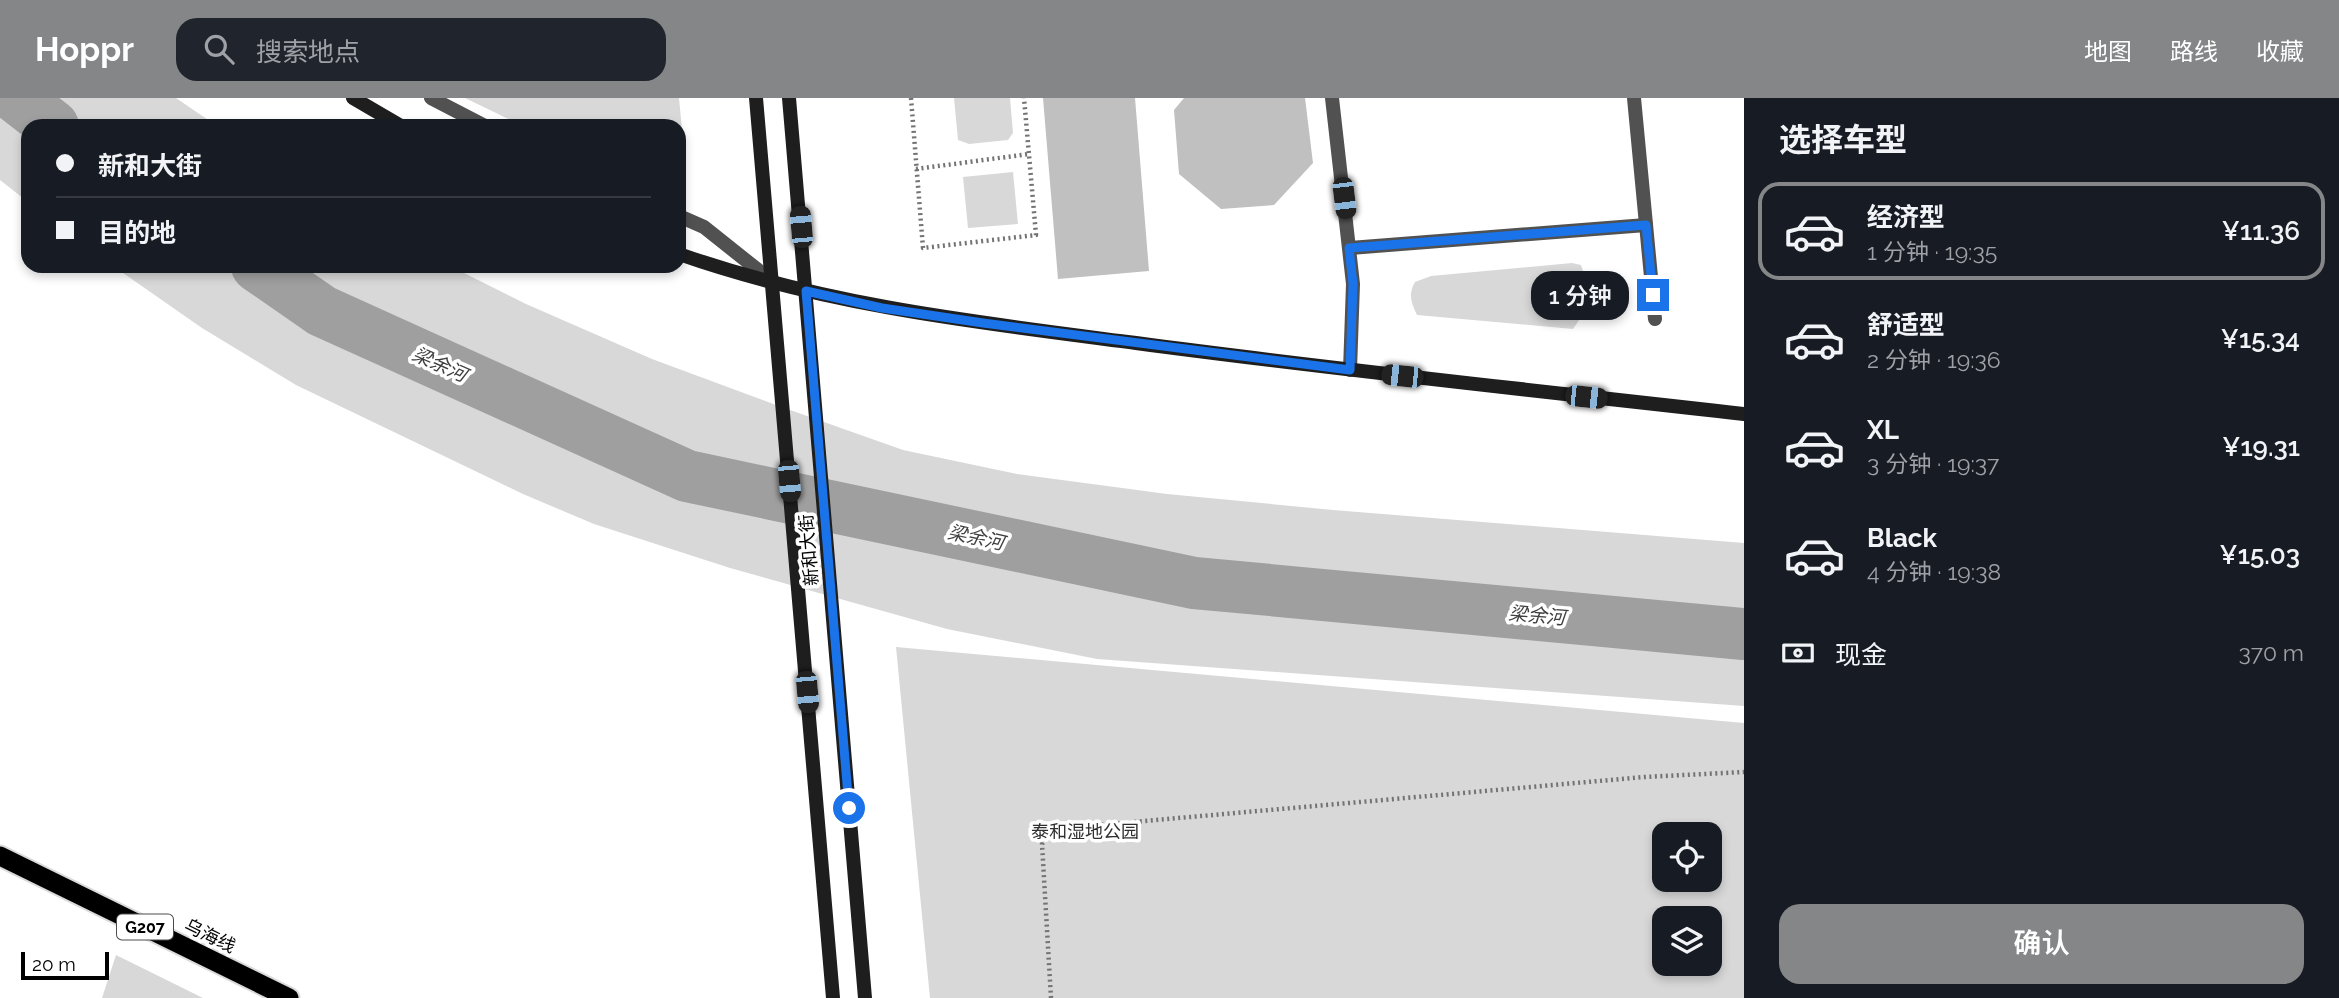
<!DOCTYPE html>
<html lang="zh">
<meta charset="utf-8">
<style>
:root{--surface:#171b24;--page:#20242c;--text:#f1f3f6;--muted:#9ea1a6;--line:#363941;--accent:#858687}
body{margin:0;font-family:Raleway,"Noto Sans SC",sans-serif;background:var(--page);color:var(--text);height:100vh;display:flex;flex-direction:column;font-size:26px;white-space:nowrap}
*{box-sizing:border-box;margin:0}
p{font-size:23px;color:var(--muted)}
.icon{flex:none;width:38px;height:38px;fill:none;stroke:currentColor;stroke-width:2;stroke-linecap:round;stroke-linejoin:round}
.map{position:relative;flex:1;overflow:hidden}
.side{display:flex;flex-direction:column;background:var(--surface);width:595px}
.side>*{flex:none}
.banner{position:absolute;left:21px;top:21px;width:665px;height:154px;border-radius:21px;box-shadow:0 4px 10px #0003;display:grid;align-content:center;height:154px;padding:0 35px;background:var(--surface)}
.buttons{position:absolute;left:1652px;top:724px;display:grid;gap:14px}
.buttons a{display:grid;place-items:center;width:70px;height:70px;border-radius:14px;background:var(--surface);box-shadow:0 4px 10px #0003;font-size:35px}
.scale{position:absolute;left:21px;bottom:18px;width:88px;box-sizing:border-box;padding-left:7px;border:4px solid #000;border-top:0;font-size:19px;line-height:24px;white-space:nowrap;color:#000;-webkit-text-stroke:5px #fff;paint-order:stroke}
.end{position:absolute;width:32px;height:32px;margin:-16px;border:9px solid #1a73e8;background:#fff;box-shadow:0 0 0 4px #fff}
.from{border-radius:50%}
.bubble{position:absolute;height:49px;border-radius:21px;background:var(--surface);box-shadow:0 4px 10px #0003;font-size:23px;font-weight:600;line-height:49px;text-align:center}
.car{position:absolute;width:21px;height:42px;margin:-21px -10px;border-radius:9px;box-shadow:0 0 5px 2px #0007;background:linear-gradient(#222 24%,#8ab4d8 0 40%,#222 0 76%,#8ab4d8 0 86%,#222 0)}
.banner b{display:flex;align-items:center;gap:24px;height:66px;font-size:26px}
.banner b+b{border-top:2px solid var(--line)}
.banner i{width:18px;height:18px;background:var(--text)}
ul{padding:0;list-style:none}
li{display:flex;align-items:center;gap:21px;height:98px;margin:0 14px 10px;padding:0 21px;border:4px solid transparent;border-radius:21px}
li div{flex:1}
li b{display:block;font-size:26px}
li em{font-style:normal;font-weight:600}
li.current{border-color:var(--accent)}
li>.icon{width:63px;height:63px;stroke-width:1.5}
h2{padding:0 35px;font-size:32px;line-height:84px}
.pay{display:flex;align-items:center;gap:18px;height:77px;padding:0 35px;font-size:26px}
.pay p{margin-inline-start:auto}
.action{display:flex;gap:14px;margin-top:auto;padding:14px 35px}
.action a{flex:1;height:80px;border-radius:21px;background:var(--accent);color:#fff;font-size:28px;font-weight:600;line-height:80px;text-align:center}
header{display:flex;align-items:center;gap:42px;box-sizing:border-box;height:98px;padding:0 35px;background:var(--accent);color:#fff}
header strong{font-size:33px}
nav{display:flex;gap:38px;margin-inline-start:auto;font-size:24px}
.search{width:490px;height:63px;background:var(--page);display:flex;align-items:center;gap:18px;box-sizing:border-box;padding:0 24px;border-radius:21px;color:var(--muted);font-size:26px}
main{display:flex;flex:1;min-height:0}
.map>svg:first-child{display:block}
</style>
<header>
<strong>Hoppr</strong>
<div class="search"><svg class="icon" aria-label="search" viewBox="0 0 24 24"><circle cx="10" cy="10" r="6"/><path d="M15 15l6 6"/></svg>搜索地点</div>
<nav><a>地图</a><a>路线</a><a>收藏</a></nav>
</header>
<main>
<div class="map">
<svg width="1744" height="900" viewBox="0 0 1744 900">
<rect width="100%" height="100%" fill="#fff"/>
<g fill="#d8d8d8" fill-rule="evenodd">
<path d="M0,0H176L217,28H28V104L0,82Z"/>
<path d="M465,0H679L686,74L679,82V28H523Z"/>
<path d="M954,0H1010L1013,35L1008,42L969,46L958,42Z"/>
<path d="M1013,74L1018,126L968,130L963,79Z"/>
<path d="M1572,165L1581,167C1589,189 1588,212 1573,231L1417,217C1411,205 1408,196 1415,184L1431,178Z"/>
<path d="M113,168H450L526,206L652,261L776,307L903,352L1017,376L1167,396L1333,412L1744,445V608L1097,561L947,531L730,470L594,426L523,396L296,287L202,230Z"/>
<path d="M896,549L1744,625V900H930ZM1664,737H1710V782H1664ZM1664,821H1710V866H1664Z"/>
<path d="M116,857L203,900H102Z"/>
</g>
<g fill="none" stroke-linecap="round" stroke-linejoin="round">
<g stroke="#9f9f9f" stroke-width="52">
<path d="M17,0L53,28"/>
<path d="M257,168L322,213L687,378L1194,485L1744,536"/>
</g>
</g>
<g fill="#c0c0c0">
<path d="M1043,0H1135L1149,173L1058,181Z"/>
<path d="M1184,0H1305L1313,65L1274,107L1221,111L1179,76L1174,12Z"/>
</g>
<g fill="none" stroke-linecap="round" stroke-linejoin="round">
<g stroke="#dbdbdb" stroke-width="23">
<path id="trunk" d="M0,758L289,900"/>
</g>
<g stroke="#737373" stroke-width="4.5" stroke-dasharray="2 3.5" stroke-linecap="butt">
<path d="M911,0L923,150L1036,137L1024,0"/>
<path d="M916,71L1029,56"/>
<path d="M1051,900L1042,746L1047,738L1065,730L1644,679L1744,674"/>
</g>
<g stroke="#515151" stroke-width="14">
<path d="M1332,0L1353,186L1350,272"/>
<path d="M1634,0L1655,221"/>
<path d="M1350,150L1646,127"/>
</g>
<g stroke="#515151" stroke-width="14">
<path d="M431,0L485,28"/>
<path d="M679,118L704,129L773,184"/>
</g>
<g stroke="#1e1e1e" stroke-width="14">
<path d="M353,0L401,28"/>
<path d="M756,0L833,900"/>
<path d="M789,0L865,900"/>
<path d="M679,156C827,208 981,225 1136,245C1338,272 1541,293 1744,316"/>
</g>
<use href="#trunk" stroke="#000" stroke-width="19"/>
</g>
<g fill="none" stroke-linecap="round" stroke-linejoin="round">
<path stroke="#1a73e8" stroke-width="9" d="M849,710L806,193L882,210L983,225L1350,272L1353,186L1349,150L1646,127L1653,197"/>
</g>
<g text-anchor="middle" stroke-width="7" stroke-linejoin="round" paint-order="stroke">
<rect fill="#fff" stroke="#4c4c4c" stroke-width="2" x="117" y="816.5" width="56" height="25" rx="5"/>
<g font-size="16" font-weight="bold" fill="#000">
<text x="145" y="835">G207</text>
</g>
<g font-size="18" fill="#000" stroke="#fff">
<text transform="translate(809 452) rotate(-95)" y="6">新和大街</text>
<text transform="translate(210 838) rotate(26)" y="6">乌海线</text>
</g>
<g font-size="18" fill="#2f2f2f" stroke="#fff">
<text x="1085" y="740">泰和湿地公园</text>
</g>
<g font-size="19" font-style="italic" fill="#404040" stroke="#fff">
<text transform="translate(440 266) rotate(24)" y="7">梁余河</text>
<text transform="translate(976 439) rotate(12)" y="7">梁余河</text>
<text transform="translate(1537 517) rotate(5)" y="7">梁余河</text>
</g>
</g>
</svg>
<div class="buttons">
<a><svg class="icon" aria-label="locate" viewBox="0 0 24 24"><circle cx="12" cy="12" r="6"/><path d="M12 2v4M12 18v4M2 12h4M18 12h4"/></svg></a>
<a><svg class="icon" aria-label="layers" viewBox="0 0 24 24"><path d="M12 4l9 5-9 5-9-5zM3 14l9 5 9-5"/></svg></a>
</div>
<div class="scale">20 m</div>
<i class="end from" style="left:849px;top:710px"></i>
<i class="end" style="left:1653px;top:197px"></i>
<div class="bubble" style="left:1531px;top:173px;width:98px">1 分钟</div>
<i class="car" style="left:1344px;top:100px;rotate:173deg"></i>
<i class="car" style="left:801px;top:129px;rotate:355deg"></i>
<i class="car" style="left:1402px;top:278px;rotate:276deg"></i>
<i class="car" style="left:1586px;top:299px;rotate:96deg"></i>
<i class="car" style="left:789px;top:383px;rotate:175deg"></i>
<i class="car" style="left:807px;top:594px;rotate:175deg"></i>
<div class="banner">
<b><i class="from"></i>新和大街</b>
<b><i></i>目的地</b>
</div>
</div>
<section class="side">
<h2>选择车型</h2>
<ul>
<li class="current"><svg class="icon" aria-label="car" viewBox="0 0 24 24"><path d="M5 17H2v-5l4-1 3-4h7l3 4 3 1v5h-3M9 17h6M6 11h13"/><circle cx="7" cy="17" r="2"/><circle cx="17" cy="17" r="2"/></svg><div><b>经济型</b><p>1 分钟 · 19:35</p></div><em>¥11.36</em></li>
<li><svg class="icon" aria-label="car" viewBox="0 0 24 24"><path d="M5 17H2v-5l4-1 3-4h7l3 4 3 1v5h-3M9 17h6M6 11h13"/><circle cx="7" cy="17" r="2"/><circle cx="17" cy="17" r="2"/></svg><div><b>舒适型</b><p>2 分钟 · 19:36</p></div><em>¥15.34</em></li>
<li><svg class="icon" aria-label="car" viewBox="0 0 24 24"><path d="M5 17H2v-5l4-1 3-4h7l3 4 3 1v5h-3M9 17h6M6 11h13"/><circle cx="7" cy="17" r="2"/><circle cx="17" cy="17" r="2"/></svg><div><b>XL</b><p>3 分钟 · 19:37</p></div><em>¥19.31</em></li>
<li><svg class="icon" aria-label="car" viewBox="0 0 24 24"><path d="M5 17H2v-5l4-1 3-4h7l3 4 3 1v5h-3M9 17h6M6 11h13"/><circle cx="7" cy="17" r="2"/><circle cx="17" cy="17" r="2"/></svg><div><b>Black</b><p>4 分钟 · 19:38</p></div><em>¥15.03</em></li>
</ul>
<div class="pay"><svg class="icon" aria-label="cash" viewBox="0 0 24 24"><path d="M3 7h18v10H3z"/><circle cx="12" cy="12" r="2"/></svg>现金<p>370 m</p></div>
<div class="action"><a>确认</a></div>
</section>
</main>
